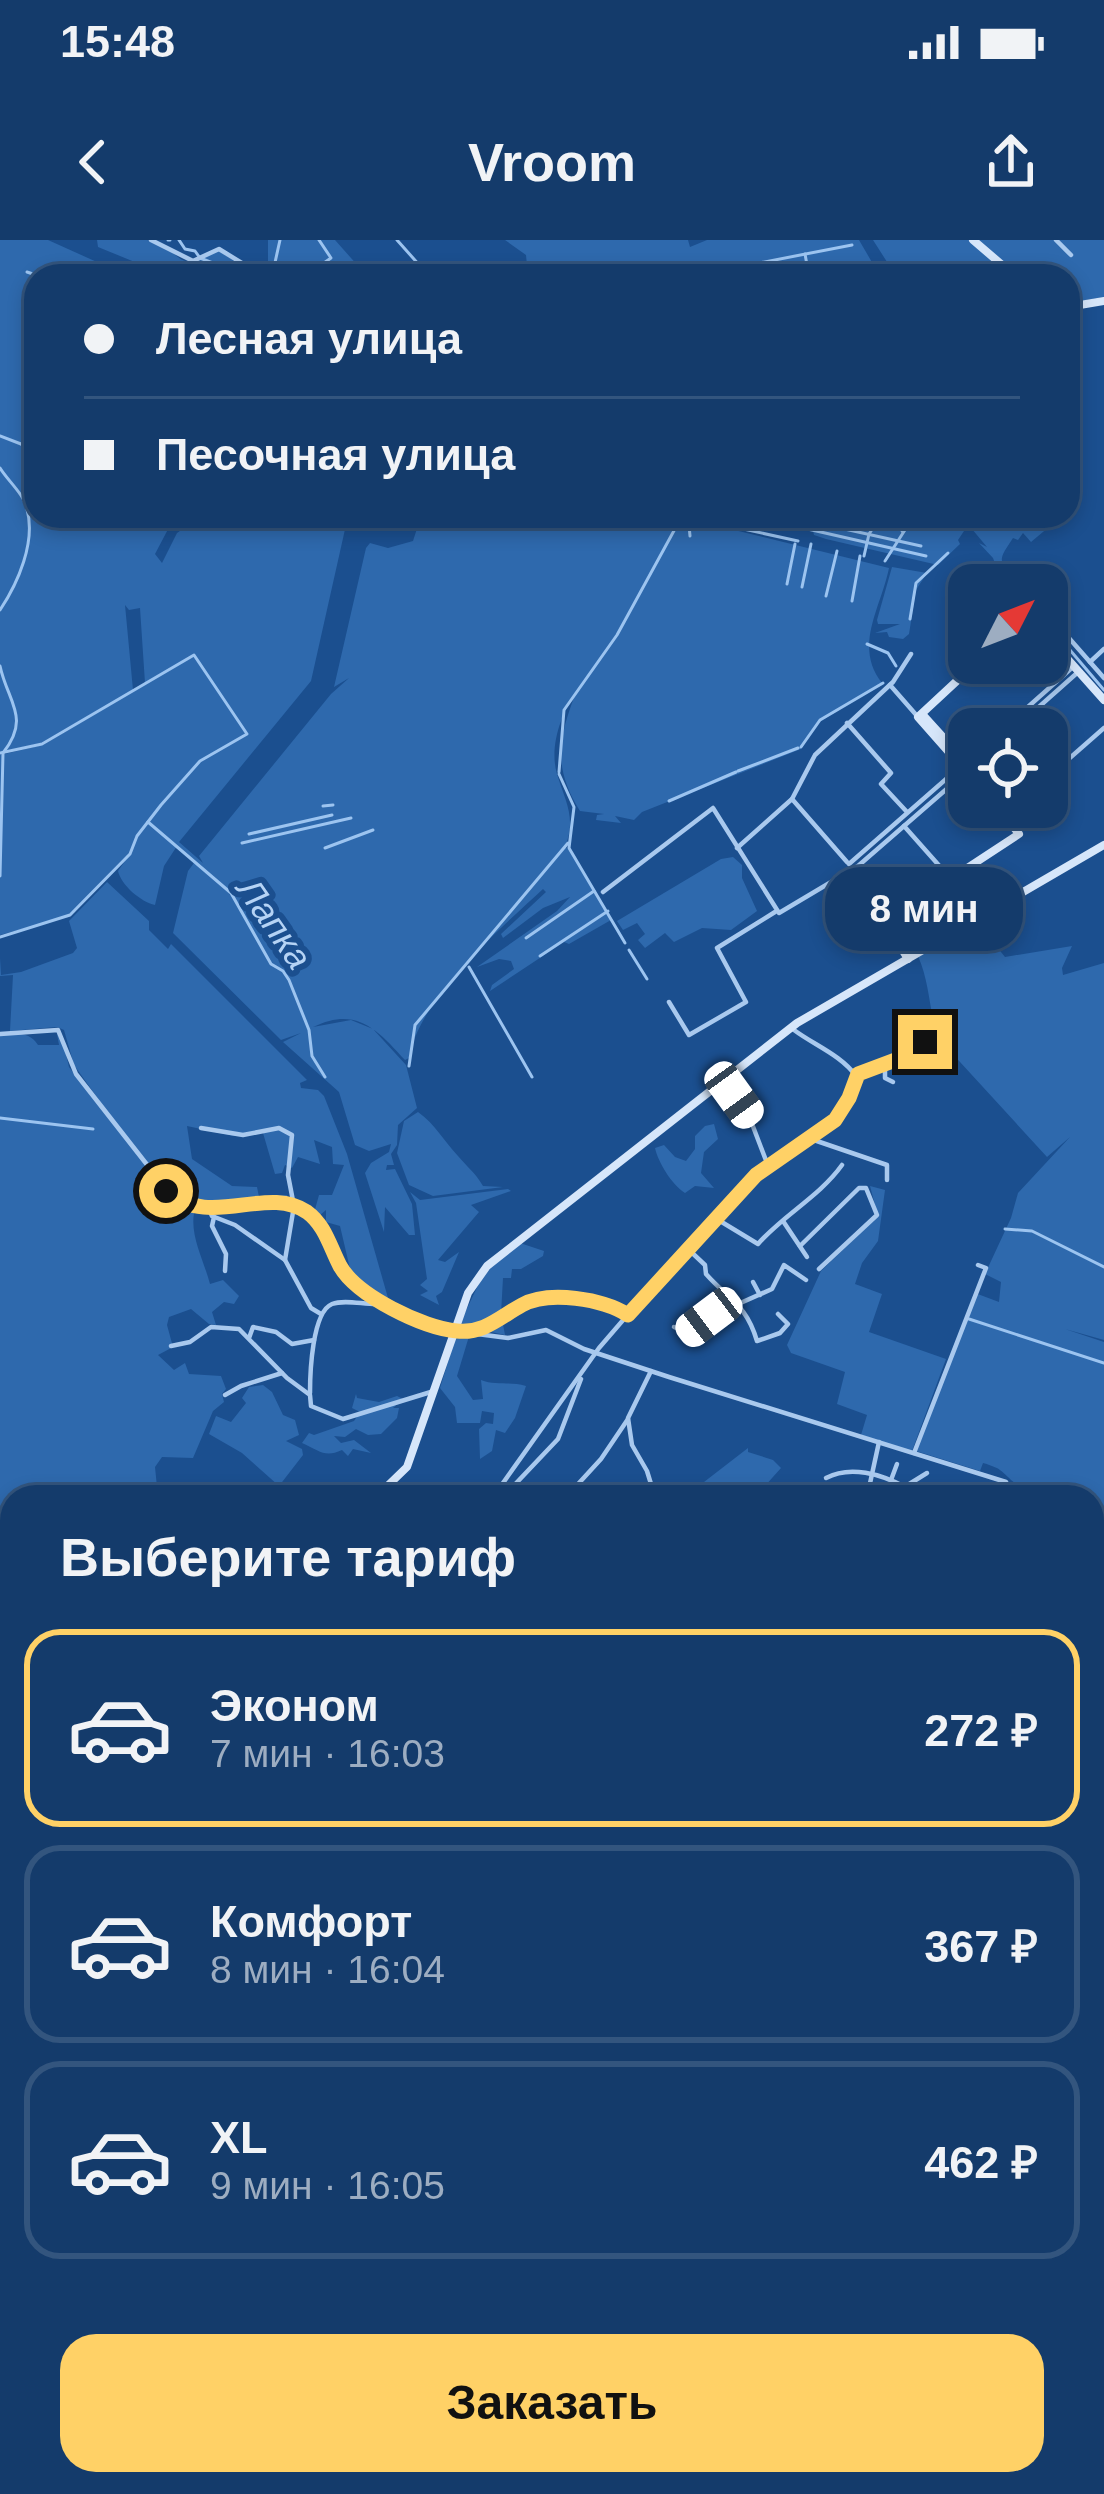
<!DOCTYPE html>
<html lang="ru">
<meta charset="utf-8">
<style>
:root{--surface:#143b6b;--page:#1d4271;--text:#f1f3f6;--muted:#9dadc1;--line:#33557e;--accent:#ffd166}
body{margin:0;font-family:Helvetica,sans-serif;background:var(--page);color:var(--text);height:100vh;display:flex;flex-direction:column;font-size:45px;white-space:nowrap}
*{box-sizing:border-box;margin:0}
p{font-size:39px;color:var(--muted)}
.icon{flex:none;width:66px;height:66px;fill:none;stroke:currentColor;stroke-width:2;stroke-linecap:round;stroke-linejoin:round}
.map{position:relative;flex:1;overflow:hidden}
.panel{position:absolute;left:0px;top:1245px;width:1104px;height:1011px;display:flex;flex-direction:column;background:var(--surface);border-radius:36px 36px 0 0;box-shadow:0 6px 18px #0003,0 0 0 3px var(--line)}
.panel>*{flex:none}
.banner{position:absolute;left:24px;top:24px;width:1056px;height:264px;border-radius:36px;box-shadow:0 6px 18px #0003,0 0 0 3px var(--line);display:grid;align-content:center;height:264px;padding:0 60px;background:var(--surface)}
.needle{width:78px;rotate:48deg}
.fabs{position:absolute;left:948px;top:324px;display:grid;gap:24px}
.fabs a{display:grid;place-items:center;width:120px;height:120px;border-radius:24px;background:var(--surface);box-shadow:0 6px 18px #0003,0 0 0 3px var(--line);font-size:60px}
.end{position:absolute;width:54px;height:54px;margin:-27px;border:15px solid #ffd166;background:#111;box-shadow:0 0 0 6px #111}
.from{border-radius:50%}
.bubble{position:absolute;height:84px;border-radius:36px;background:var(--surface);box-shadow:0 6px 18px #0003,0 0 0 3px var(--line);font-size:39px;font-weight:600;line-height:84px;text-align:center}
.car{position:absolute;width:36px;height:72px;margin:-36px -18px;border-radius:15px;box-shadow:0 0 9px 3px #0007;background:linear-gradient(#fff 24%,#345 0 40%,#fff 0 76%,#345 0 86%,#fff 0)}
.banner b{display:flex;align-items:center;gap:42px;height:114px;font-size:45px}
.banner b+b{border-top:3px solid var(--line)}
.banner i{width:30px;height:30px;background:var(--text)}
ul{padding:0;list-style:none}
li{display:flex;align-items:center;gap:36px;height:198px;margin:0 24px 18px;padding:0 36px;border:6px solid var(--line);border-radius:36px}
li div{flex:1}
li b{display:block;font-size:45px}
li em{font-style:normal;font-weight:600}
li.on{border-color:var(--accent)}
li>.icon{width:108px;height:108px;stroke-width:1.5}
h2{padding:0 60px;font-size:54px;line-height:144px}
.action{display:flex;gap:24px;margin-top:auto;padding:24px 60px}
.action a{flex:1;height:138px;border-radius:36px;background:var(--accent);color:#111;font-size:48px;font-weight:600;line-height:138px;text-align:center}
.status{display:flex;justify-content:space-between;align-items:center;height:84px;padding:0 60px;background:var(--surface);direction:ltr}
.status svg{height:33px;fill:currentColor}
header{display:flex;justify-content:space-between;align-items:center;height:156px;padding:0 60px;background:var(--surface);font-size:54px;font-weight:600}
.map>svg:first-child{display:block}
</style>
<div class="status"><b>15:48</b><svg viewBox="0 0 49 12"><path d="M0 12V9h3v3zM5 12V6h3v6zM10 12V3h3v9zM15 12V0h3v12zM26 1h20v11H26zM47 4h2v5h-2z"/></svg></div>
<header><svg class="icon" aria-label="back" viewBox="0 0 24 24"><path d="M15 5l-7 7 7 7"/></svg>Vroom<svg class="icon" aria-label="share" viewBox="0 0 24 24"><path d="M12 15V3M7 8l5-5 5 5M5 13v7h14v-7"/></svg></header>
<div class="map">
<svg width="1104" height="2254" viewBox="0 0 1104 2254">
<rect width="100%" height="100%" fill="#1b4f8f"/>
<g fill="#2e69ad">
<path d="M0,0H48L128,36H36V276H175L155,314L162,323L177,293L199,278L200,284L207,283L218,289L223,276H348L311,441L179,602L203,623L199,616L331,454L349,438L334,447L366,308L370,303L388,308L413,301L421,276H693L702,282L889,328C881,368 853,406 882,443L818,483L801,509L642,572L634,580L615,576L621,583L596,580L597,575L604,574L580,571C551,525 560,495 576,452C561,474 549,507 557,534C565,561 577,578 565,607L572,612L611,680L569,704L564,702L490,751L492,745L514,729L511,721L499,719L477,727L557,671L570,657L543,668L503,698L501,694L546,652L543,649C498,691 420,757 409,818L405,820C377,789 356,766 313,787L351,780L373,789L406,825L417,868L398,885L397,905L391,914L394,925H387L386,930L395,929L412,964L415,995H409L385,967L384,992L365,933L371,923L389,912L391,904L369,911L355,905L339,852L283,802L301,793L281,800L173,693L188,631L194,623L177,606L164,626L155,665C141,662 121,645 118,631L125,621L66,677L0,695V515L43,505L175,427L145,443L140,368L129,370L125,365L133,450L41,503L0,512Z"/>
<path d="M97,0C112,0 132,0 147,0C185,8 172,37 217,10L259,36H169L98,7Z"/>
<path d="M268,0H335L367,36H298L296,32L279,36L268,30Z"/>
<path d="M505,0H688L690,7L707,0H859L880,36H528L526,15Z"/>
<path d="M873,0H971L1012,36H909L903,29L906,36H896Z"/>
<path d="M976,0H1104V57L1068,63V36H1021Z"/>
<path d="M793,276H910L916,280L938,276L937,283L925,277L921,280L912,281L945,288L947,276H952L964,291L958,300L960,304L938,325L826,299L814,295L813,291L825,289L822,285Z"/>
<path d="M961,276H1027L1024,285L1029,276H1062L1031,302L1023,293L1018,300L1013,298C997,322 998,320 1017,341L1007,345L1002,343L993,318L979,303L987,307Z"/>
<path d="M892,327L927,333L916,350L909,394L903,399L889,397L887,392L875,393L900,384H878L877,380Z"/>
<path d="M733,617L742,625V638L757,671L731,690L702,688L674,702L665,693L645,708L638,700L645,694L637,683L623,690L617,681L721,619Z"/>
<path d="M107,642L149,681V690L168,709L171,704L307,840L300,843L301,848L318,850L324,856L347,914L390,1065L372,1056L351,1033L340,986L326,982V970L319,976L314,973L319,955H332L344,925L333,924L332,907L314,900L320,924L298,917L292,928L285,925L282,933L275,934L263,893L234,896L187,886L192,919L232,946L257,947L259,957L287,955L288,959L287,963L196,965C187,992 203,1017 210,1044L223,1040L239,1056L234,1064L224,1062L212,1072L216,1085L209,1084L191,1069L169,1077L167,1085L173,1107L158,1115L174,1130L185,1123L189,1134L221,1136L226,1149L222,1154L224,1162L213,1171L193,1218L162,1217L155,1227L158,1257H12V1359L0,1353V795C16,794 28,790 38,805H59L57,794L61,793L69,827L96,863L99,860L74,825L64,790L57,787L10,791L13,735L0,736V718L1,735L21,732L73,713L77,708L69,681Z"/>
<path d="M977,682L1005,717L1072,706L1062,728L1063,735L1104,723V1100L1065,1089L1104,1102V1319H1092V1257H1068L1056,1249L1053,1254C1044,1253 1021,1247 1016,1244C1001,1232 1004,1229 983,1223L980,1231L916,1211L975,1053L999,1062L1001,1042L985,1034L1011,978L1018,953L1070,897L1047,917L938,798C929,771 930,743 918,716Z"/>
<path d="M418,872C435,884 444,901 458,916C467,927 475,932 483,946L503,947L433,956L409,945L397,913L404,881Z"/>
<path d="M714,884L718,899L704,912L701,933L714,948L695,946L685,953C672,945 658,922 655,908L664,905L675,917L686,921L695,909V896L705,886Z"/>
<path d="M870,946L885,950L878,1001L862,1023L855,1044L882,1054L869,1092L946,1119L912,1211L861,1195L867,1175L837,1164L845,1132L791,1113L787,1105L821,1031L878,976Z"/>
<path d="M508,949L511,951L471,965L479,972L438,1020L445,1022L459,1012L442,1052L436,1056L439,1065L420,1055L428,1051L420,1045L427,1039L416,963L410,952L420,960Z"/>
<path d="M520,1003L544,1011L543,1016L521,1029H512L511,1038H503L501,1074L505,1095L459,1085L484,1033Z"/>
<path d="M470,1093L457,1136L473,1160L483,1159L481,1140C496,1146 510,1141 526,1146L515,1178L505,1193L496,1190L492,1211L480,1219L479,1189L486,1183L493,1184L494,1173L482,1171L480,1183H457L455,1167L440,1148L456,1096Z"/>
<path d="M263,1145L272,1152L283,1175L295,1180L299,1195L286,1201L302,1209L303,1215L279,1246L242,1213L209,1194L216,1176L231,1182L246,1163L242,1158L249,1147Z"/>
<path d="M356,1154L357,1158L379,1162L397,1156L403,1159L393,1168H399L397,1178L381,1194L368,1195L356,1189L345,1197L334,1196L341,1203L354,1200L371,1213L353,1209L348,1216L342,1210C325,1218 320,1211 302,1203L309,1193L314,1195L354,1181L360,1172L352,1168Z"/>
<path d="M748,1208V1212L773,1220L781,1228L755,1257H733L704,1242Z"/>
<path d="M0,1476L12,1492V1757L9,1756L2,1766L12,1774V1788L0,1796Z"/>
<path d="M1092,1504L1104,1509V2254H720L703,2244H1092Z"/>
</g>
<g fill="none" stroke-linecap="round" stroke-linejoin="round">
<g stroke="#9cc4f0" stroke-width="3">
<path d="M168,0H170"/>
<path d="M179,0L185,9L195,11L200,18L246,36"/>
<path d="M397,0L429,36"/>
<path d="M805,14L809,36"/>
<path d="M27,32L39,36"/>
<path d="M272,36L280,0"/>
<path d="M305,36L331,18L319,0"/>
<path d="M692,36L852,5"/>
<path d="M0,196L21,204L36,219"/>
<path d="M0,228C8,241 24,254 27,269C36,302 18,343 0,370"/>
<path d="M106,276L136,282"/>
<path d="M786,276L921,306"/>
<path d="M891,276L903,292"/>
<path d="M688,277L798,301"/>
<path d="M689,285L690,296"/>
<path d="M790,285L926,316"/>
<path d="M864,316L869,294L881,276"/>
<path d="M885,321L912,279"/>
<path d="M1004,334L1011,341"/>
<path d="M787,344L795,304"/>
<path d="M802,347L811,304"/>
<path d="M826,356L837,311"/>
<path d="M852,361L860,316"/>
<path d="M910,379L916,343L948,313"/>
<path d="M1047,383L1104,450"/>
<path d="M867,404L888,413L896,426"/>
<path d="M0,426C8,463 31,477 3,513L0,636"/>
<path d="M801,507L820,480L883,443"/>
<path d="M0,513L42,504L194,415L247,494L200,521L161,565L137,596L130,614L70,675L0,697"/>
<path d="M738,531L798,508"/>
<path d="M559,532L564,470L617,395L682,276"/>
<path d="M559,534L574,567L569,608L625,703"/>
<path d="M669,561L736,532"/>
<path d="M323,566L333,565"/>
<path d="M148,582L231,653L271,724L283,731L289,740L309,790L312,816L325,837"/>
<path d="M249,594L332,575"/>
<path d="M242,603L351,578"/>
<path d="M325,608L373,590"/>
<path d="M526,698L594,651"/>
<path d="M629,710L647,739"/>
<path d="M540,716L608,671"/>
<path d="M469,727L532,837"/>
<path d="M409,826L415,785L568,603"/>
<path d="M0,878L93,889"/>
<path d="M1005,989L1032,991L1104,1027"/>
<path d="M969,1079L1104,1123"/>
<path d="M1092,1682L1104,1684"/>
</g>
<g stroke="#a9c9ee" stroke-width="4.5">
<path d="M151,0L193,21L219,9L263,36"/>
<path d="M1056,0L1071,15"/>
<path d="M984,324L1002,345"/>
<path d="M1013,345H1022"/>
<path d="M1047,373L1104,438"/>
<path d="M1090,422L1104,409"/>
<path d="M890,445L918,477"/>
<path d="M847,483L891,533L881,544L907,572"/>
<path d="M1003,489L1074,426"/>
<path d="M1014,489L1077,433"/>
<path d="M1047,538L1104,488"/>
<path d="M792,559L847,622"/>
<path d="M1009,572L1014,567"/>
<path d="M904,586L951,639"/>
<path d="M737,608L792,559L815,515L893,442L911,414"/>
<path d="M849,624L969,519"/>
<path d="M854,631L885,682"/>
<path d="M603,652L713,568L779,673L858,626L965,533"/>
<path d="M669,762L689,795L746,762L717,708L775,672"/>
<path d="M0,794L58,790L76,834L170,954L209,969L284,964L305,971L324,991L348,1038L379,1064L454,1091L508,1098L546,1090L584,1109L669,1137L1006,1242L1013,1257"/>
<path d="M885,823V838L893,842"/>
<path d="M856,836L866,829L906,816L933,798"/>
<path d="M720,841L749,876L767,923"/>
<path d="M201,888L243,895L279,888L292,895L288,935L294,966L285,1020L311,1068L321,1074"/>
<path d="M808,898L887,925V940"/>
<path d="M209,969L212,976L235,985L285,1020"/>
<path d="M214,977L212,986L226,1014L225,1031"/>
<path d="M720,981L758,1004C783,975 819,957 842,925"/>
<path d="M783,981L807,1017"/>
<path d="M800,1006L859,948H866L877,975L819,1029"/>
<path d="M688,1009L705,1025L706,1034C729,1060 746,1064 757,1101L780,1093L788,1084L778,1074"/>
<path d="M753,1042L760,1055"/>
<path d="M698,1066L709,1077L772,1049L784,1025L806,1040"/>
<path d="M674,1087L688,1093L709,1077"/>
<path d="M476,1090C494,1087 508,1071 525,1063C552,1050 603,1060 627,1074"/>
<path d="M249,1098L253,1087L276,1092L292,1104L314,1100"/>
<path d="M171,1106L190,1102L211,1087L239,1089L287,1138L310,1155L311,1166L343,1179L434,1151"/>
<path d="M651,1131L628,1178L632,1205L647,1231L655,1257"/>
<path d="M310,1153C310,1134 312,1072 332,1064C345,1059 365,1065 379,1064"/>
<path d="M225,1155L241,1146L282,1133"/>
<path d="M914,1213L986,1028L978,1025"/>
<path d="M826,1238C850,1225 881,1234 905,1247"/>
<path d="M891,1240L897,1224"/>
<path d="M906,1246L927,1233"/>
<path d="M851,1252L868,1255"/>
<path d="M568,1255L601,1219L628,1179"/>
<path d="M493,1257L599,1108L674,1021L707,993L760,932L835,880L849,858L856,836C841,815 814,805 794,790"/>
<path d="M503,1257L558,1199L581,1139"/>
<path d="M867,1257L879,1202"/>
<path d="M985,1257L991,1245"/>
<path d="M1092,1386L1104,1390"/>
<path d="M1092,1429L1104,1433"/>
<path d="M0,1448L12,1468"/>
<path d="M1092,1474L1104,1480"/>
<path d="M0,1746L12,1756"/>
<path d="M0,1840L12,1819"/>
<path d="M0,1859L12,1864"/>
<path d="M0,1892H12"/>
<path d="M0,1939L12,1942"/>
<path d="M0,2198L12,2162"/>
<path d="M94,2244L105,2251"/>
<path d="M366,2244L370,2254"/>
<path d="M594,2244L596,2254"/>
<path d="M661,2244L673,2254"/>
<path d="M692,2244L704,2254"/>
<path d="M732,2244L743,2252"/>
<path d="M769,2244H780"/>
<path d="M856,2244L861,2254"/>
<path d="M10,2254L13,2244"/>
<path d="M56,2254L59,2244"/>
<path d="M101,2254L114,2244"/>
<path d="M157,2254L161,2244"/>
<path d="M240,2254L243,2244"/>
<path d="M442,2254L447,2244"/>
<path d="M532,2254L539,2244"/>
<path d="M634,2254L638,2244"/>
<path d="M707,2254L715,2244"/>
<path d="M799,2254L800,2244"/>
</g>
<g stroke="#d6e6fa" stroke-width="8">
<path d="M973,0L1015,36"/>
<path d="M1068,67L1104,61"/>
<path d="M969,395L960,438L918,477L969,535"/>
<path d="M1047,396L1104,460"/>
<path d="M922,474L969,526"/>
<path d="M908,719L885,682L1019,594L998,567"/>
<path d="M376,1257L407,1227L468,1053L487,1026L797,783L1104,605"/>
<path d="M0,1556L12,1543"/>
<path d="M0,2058L12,2062"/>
<path d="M0,2126L12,2154"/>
<path d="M133,2244L150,2254"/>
</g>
</g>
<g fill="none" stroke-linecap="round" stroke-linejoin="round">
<path stroke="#ffd166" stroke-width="15" d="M166,951C211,990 266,944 307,972C325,985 330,1007 340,1026C357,1056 423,1088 457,1091C484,1094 500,1077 522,1065C549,1050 603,1059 628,1075L756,935L835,880L849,858L858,834L906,816L925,802"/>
</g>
<g text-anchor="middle" stroke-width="12" stroke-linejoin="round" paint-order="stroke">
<g font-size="36" font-style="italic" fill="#b5d3f5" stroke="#1b4f8f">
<text transform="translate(275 683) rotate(55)" y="13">Лапка</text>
</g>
</g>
</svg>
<div class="fabs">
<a><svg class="needle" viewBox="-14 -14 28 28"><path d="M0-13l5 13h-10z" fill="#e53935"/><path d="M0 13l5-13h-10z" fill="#9dadc1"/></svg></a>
<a><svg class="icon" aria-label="locate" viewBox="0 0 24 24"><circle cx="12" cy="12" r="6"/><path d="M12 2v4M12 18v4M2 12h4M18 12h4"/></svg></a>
</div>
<i class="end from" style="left:166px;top:951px"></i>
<i class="end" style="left:925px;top:802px"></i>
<div class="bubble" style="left:825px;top:627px;width:198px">8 мин</div>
<i class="car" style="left:734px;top:855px;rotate:144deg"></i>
<i class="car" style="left:709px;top:1077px;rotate:233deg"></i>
<div class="banner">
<b><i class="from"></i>Лесная улица</b>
<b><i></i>Песочная улица</b>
</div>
<section class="panel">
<h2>Выберите тариф</h2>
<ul>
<li class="on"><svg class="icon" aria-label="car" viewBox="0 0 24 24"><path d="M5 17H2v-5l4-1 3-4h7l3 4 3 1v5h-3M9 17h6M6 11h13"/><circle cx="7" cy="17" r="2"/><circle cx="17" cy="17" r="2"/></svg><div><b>Эконом</b><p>7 мин · 16:03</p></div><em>272 ₽</em></li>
<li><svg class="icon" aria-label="car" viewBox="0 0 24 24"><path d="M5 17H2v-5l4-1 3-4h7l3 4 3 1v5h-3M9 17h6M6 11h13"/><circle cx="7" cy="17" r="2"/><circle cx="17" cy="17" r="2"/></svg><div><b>Комфорт</b><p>8 мин · 16:04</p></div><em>367 ₽</em></li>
<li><svg class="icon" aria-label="car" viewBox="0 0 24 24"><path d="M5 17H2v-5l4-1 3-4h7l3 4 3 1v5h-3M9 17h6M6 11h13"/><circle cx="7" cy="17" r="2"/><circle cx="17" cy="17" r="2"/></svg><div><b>XL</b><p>9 мин · 16:05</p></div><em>462 ₽</em></li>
</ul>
<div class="action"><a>Заказать</a></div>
</section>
</div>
